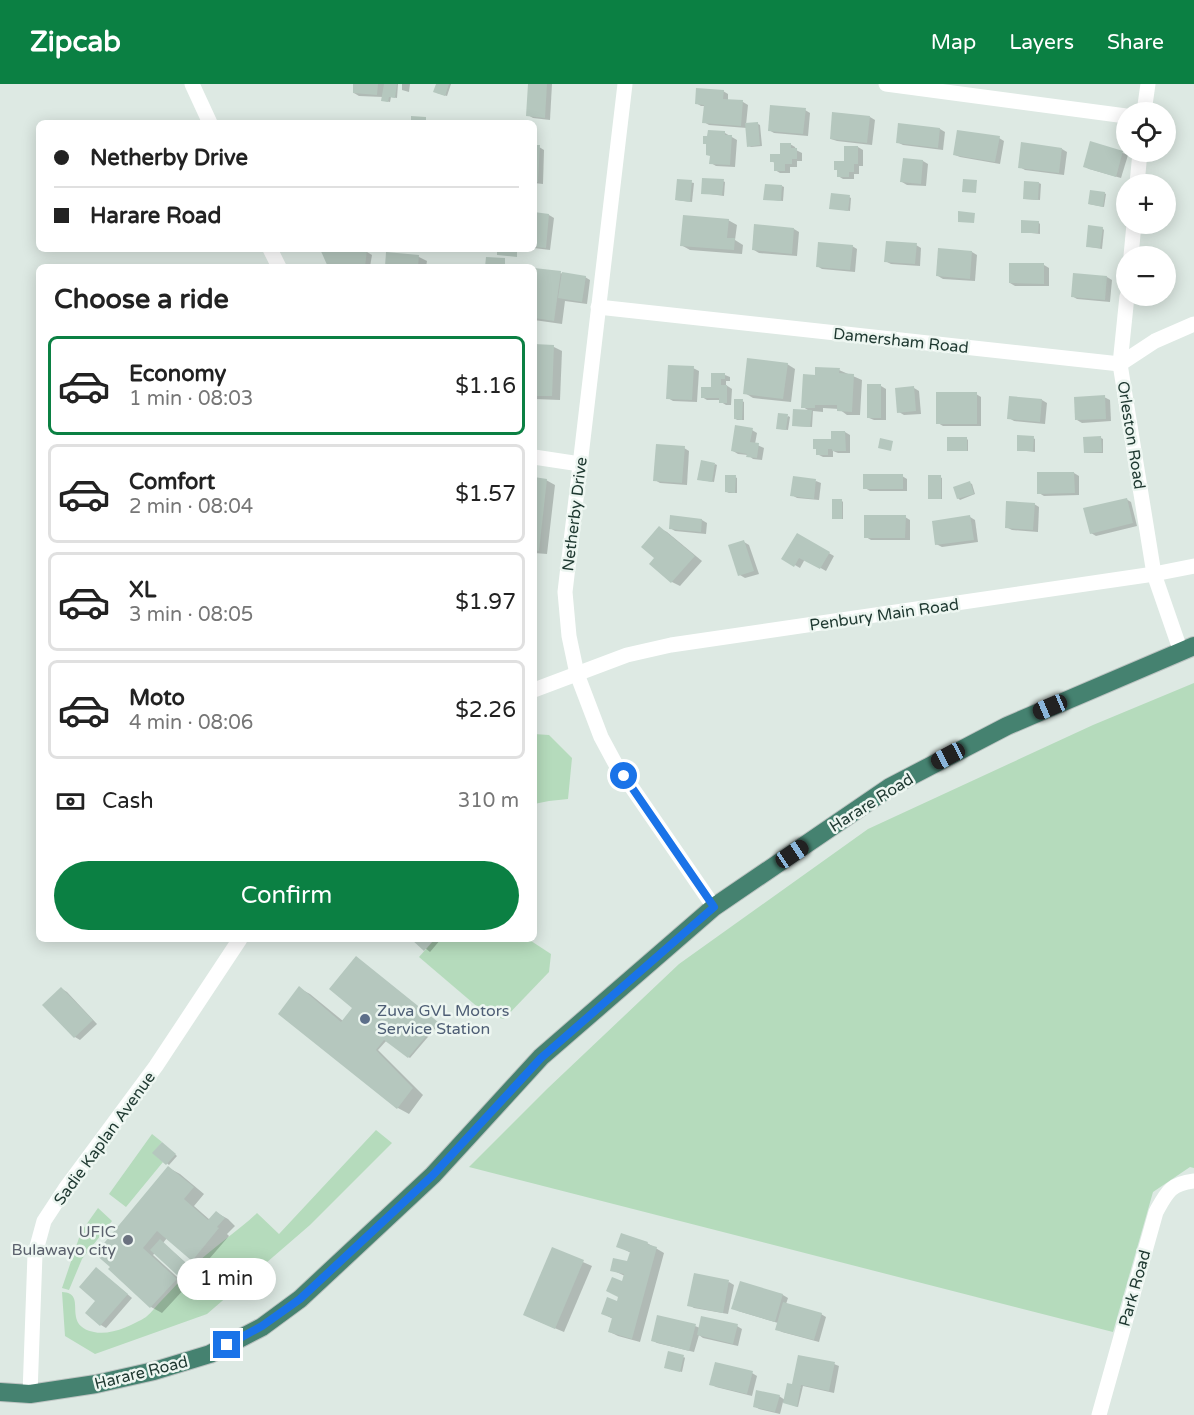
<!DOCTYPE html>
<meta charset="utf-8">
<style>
:root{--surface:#fff;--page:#f2f2f2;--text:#222;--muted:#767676;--line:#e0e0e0;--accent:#0b8043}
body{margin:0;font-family:"Varela Round",sans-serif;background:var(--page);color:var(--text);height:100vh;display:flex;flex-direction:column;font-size:22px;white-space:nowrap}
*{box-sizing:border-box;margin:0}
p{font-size:20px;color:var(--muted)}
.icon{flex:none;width:33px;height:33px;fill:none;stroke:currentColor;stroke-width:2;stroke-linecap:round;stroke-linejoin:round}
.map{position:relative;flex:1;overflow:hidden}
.details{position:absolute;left:36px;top:180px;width:501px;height:678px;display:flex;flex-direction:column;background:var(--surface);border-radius:9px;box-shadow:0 3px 15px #0003}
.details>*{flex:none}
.hud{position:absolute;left:36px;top:36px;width:501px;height:132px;border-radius:9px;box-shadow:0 3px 15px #0003;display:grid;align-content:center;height:132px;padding:0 18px;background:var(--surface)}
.buttons{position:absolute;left:1116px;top:18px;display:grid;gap:12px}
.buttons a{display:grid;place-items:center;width:60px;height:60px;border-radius:50%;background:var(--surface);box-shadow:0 3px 15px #0003;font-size:30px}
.end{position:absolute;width:27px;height:27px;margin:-14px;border:8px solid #1a73e8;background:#fff;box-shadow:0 0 0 3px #fff}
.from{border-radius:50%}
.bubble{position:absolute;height:42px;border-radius:21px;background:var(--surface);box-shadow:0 3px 15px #0003;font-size:20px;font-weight:600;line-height:42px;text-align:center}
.car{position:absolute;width:18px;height:36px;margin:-18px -9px;border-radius:8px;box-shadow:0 0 4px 2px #0007;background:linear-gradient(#222 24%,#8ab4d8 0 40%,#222 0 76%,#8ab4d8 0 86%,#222 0)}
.hud b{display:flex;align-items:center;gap:21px;height:57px;font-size:22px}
.hud b+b{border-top:2px solid var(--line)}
.hud i{width:15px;height:15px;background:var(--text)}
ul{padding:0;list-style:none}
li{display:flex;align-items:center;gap:18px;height:99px;margin:0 12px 9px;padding:0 6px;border:3px solid var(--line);border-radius:9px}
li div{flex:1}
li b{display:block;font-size:22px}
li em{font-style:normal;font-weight:600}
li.on{border-color:var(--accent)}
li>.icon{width:54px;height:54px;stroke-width:1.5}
h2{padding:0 18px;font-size:27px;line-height:72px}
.pay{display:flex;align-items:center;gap:15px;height:66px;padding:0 18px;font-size:22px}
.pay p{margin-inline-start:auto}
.button{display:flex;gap:12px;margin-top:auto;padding:12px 18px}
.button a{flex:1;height:69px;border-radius:36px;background:var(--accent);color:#fff;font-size:24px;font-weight:600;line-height:69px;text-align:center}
header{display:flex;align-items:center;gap:36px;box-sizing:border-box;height:84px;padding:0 30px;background:var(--accent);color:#fff}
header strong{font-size:28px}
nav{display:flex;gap:33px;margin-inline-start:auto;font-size:21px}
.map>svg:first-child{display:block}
</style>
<header>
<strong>Zipcab</strong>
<nav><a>Map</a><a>Layers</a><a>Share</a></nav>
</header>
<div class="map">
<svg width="1194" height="1331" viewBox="0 0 1194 1331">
<rect width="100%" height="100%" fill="#dde9e3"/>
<g fill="#b5dbbc">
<path d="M1194,599V1084L1190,1083L1153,1108L1113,1248L469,1083L547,1005L679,880L868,745L1093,641Z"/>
<path d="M534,650L549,651L572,674L568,715L549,717L534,720Z"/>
<path d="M435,855H528L551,870L549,888L504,935L487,931L419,873Z"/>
<path d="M376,1046L392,1059L310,1141L207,1230L95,1270L65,1252L62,1208C89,1209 60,1241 94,1248C110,1252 133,1241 146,1233C152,1228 157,1221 162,1216C174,1204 185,1191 197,1179C216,1161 238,1147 257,1129L279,1150Z"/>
<path d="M152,1050L162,1058L153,1069L163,1078L126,1123L109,1110Z"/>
<path d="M98,1124L112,1137L82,1175L69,1206L62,1204L81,1148Z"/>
</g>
<g fill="#0003">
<path d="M355,0H398L397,14L391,13L390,18L385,17L383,13L359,12L354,9Z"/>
<path d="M402,0H410L409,8L402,6Z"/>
<path d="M437,0H451L447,12L437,9Z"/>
<path d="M530,0H552L550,36L533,34L528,31Z"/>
<path d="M723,7L728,10V17L743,18L748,21L746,41L758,40L760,41L762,62L751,63L749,62L747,44L709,41L704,38L705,22H701L696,19Z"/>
<path d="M805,26L810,29L808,52L774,49L769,46Z"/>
<path d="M870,33L875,36L872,61L837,57L831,55Z"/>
<path d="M362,37L378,39H361Z"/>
<path d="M900,40L940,45L945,48L943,66L903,61L897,58Z"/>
<path d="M725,49L737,56L735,83L716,82L711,79V73L708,61L705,59Z"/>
<path d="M999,54L1004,57L1000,80L960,73L955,71Z"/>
<path d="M1091,59L1123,69L1128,71L1121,94L1089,85L1084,82Z"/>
<path d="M790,60L795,63L796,66L802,69V77H797V83H790V89H780L775,86V79L771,77L782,72Z"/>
<path d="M534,63H539L544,66L543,100L534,99Z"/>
<path d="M858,63L863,66V82H859V90H854V95H843L838,92V87L836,85L846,79Z"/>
<path d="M1062,65L1067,68L1064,91L1025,86L1020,83Z"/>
<path d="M904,76L923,77L928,80L926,102L907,101L902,98Z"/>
<path d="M678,96L694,99L692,118L676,116Z"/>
<path d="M723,97L725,98L724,112L703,109Z"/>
<path d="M1039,99L1041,100L1040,116L1025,115Z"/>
<path d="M782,102L784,103L783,117L765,115Z"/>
<path d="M1104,109L1106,110L1104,123L1089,120Z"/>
<path d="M849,113L851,114L850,127L831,124Z"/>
<path d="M534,130L549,131L554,134L550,166L534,164Z"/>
<path d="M728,136L737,141L735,156L743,161L742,170L690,166L681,161Z"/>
<path d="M1038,138L1040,140V150L1022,148Z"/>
<path d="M1102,144L1104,146L1102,165L1090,163Z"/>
<path d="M794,145L799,148L797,172L759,169L754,166Z"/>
<path d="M916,161L921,164L920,182L891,180L885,177Z"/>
<path d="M852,162L857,165L855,188L822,185L817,182Z"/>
<path d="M322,165H341L367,168L372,171L370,183H329Z"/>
<path d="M972,168L977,171L975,197L943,195L938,192Z"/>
<path d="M388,169L419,173L427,177L426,183H386Z"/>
<path d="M1011,180L1044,181L1049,184V202H1015L1010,199Z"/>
<path d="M534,185L585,193L590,196L587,220L565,217L562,240L534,236Z"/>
<path d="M1107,193L1112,196L1110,218L1077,215L1072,212Z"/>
<path d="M534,262L554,263L562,267L560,316L534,315Z"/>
<path d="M787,280L795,285L791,318L753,314L745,309Z"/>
<path d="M693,284L699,287L697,318L673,317L668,314Z"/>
<path d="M839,286L862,296L860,331H847L839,325L823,324V328L813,327L812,343L796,342L811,328L803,323L816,292Z"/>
<path d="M725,291L730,293V297H726V301L732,305L731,321H726L721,318V316H707L702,313L712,304Z"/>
<path d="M881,302L886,305V336H874L869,334Z"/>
<path d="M914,304L919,307L921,330L904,331L899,328Z"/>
<path d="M976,310L981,313V342H943L938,339Z"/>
<path d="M1104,313L1110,316L1111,337L1082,339L1077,336Z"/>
<path d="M1042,316L1047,319L1045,340L1014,337L1009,334Z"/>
<path d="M742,317L744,318V336H737L735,334Z"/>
<path d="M788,332L790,333L788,346L780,345Z"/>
<path d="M752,346L757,349L755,360L764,364L762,376L753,375L748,371L738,370L733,367Z"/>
<path d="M845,348L850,351V369H838L833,367V373H823L817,370V366L815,364L833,357V349Z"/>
<path d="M966,354L968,356V367L949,366Z"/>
<path d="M1033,354L1035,355V368L1018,366Z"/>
<path d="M1101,354L1103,355V369H1087L1085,368Z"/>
<path d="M684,364L689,367L687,401L660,399L655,396Z"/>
<path d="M715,380L717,381L714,398L701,396Z"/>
<path d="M1074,389L1079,392V411L1044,412L1039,409Z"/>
<path d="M902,392L907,395V407H870L865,404Z"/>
<path d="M735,393L737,394V409H729L727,408Z"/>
<path d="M940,393L942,394V415H931Z"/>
<path d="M534,395L546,396L555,401L547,470L534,469V474Z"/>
<path d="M816,397L821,399L819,416L797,414L792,411Z"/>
<path d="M970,399L972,400L975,410L960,416L958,414Z"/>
<path d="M1126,415L1131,418L1137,442L1096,452L1091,449Z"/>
<path d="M841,416L843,418V435H836L834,434Z"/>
<path d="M1034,420L1039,423L1038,448L1012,446L1006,443Z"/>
<path d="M671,432L702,436L707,439L706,450L675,447L670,444Z"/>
<path d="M905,433L910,436V456H871L866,453Z"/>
<path d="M970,433L975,436L978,458L942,463L936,460Z"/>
<path d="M659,444L667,448L702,477L680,502L672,498L656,474Z"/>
<path d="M798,451L834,472L826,487L805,475L800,484L783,474Z"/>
<path d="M744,458L749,461L759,490L745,494L740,491Z"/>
<path d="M414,855H441L430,868Z"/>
<path d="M358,875L439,940L410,974L387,956L378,966L423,1011L409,1030L398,1024L280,930L299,904L310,910L343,937L354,924Z"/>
<path d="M62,905L67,908L97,940L80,956L75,953Z"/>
<path d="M164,1061L177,1072L169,1081L154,1069Z"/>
<path d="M169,1084L180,1090L204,1110L194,1122L210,1136L217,1129L228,1135L235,1142L227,1150L229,1152L203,1182L192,1176L167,1154L163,1159L193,1185L184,1194L179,1191L155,1169L153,1171L187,1202L162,1229L151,1223L110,1185Z"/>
<path d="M647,1159L664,1169L640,1258L618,1252L610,1248L613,1235L602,1229L618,1219L625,1192L612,1186L628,1179L631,1169L618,1162Z"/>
<path d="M553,1165L592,1182L564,1248L533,1235Z"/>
<path d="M101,1188L132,1214L106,1244L101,1241L97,1217Z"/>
<path d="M729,1198L734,1201L728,1230L694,1224L689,1221Z"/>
<path d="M741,1199L783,1211L788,1214L786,1220L821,1230L826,1233L819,1258L782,1248L777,1245L778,1239L738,1227L733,1224Z"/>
<path d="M695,1242L700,1244L737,1242L742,1245L738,1262L703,1254L699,1251L694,1268L657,1259L652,1256Z"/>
<path d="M684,1273L685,1274L682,1288L667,1284Z"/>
<path d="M834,1280L839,1282L834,1309L803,1302L798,1323L783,1318L780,1330L759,1325L754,1322L779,1312L785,1316L788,1301L801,1304L794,1299Z"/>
<path d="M752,1289L757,1292L752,1312L716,1303L711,1300Z"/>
</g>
<g fill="#b5c7be">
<path d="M353,0H378L377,11L353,9Z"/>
<path d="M384,0H397L395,14L389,13L388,18L381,17Z"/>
<path d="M436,0H449L445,12L433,8Z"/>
<path d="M528,0H547L545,34L526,32Z"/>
<path d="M696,4L724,6L723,15L743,16L741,42L702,39L704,21L695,20Z"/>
<path d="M770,21L806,24L803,50L768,47Z"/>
<path d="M832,28L870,32L867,59L830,55Z"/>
<path d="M411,32L426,33V39H411Z"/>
<path d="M758,38L760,61L747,63L745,39Z"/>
<path d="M898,39L940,44L938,64L896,59Z"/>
<path d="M708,46L725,47V51H732L730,81L709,80L710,72L706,71V60H703V52H707Z"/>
<path d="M957,46L1000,52L995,78L953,71Z"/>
<path d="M1090,57L1123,67L1116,93L1083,83Z"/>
<path d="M1021,58L1062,64L1059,89L1018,84Z"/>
<path d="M780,59H791V64H797V75H792V80H785V87H774V78H770V70H780Z"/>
<path d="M534,61H540L538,98H534Z"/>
<path d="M844,62H858V80H854V88H849V93H837V86H834V77H844Z"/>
<path d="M903,74L923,76L921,100L900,98Z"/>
<path d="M702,94L724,95L722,111L701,110Z"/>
<path d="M677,95L692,96L690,118L675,116Z"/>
<path d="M963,95L977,96L976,109L962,108Z"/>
<path d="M1024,97L1039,98L1038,116L1023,115Z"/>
<path d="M765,100L782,101L781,117L763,116Z"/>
<path d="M1090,106L1105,108L1103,123L1088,120Z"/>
<path d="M831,109L850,111L848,127L829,125Z"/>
<path d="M958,127L975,129L974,139L958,138Z"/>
<path d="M534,128L549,130L546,164L534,163Z"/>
<path d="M683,131L729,135L727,154H735L734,166L680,162Z"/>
<path d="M1021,136L1039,137L1038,149H1021Z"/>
<path d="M754,140L794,144L792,170L752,166Z"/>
<path d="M1088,141L1103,143L1100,164L1086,163Z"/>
<path d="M886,157L917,159L915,180L884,178Z"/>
<path d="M818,158L853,161L850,186L816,183Z"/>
<path d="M938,164L972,167L970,195L936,192Z"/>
<path d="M320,165L367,166L365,183H328Z"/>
<path d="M497,165H517V173L497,171Z"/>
<path d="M386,168L419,171L418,183H385Z"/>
<path d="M486,173L505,174V183H485Z"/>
<path d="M1009,179H1044V200L1009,199Z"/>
<path d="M534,184L561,187L554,237L534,234Z"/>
<path d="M562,188L586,192L582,218L558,214Z"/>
<path d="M1073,189L1107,192L1105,216L1071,213Z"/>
<path d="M534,260L554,261L552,312H534Z"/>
<path d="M747,274L788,279L783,315L743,310Z"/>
<path d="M668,281L694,282L692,316L666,315Z"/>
<path d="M815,283L840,284L839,289L854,290L852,328L837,327V321H815V324H801L803,290L815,291Z"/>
<path d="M711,289H725V295H721V301H727V319H719V314H701V303H711Z"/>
<rect x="867" y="300" width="14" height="34"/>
<path d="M914,302L916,327L897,329L895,304Z"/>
<rect x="936" y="308" width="41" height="32"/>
<path d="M1105,311L1106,335L1075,336L1074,313Z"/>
<path d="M1009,312L1042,315L1040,338L1007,335Z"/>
<path d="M734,315H743L742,336L734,335Z"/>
<path d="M793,325L812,326L810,343L792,342Z"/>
<path d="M778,329L788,330L786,346L776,345Z"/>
<path d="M735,341L753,344L750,358L759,359L757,374L746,373L747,370L731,367Z"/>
<path d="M831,347H845L846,367H832V365H828V371H816V365H813V355H831Z"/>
<path d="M1017,351L1034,352L1033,367H1017Z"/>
<path d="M1101,352L1102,368L1084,369L1083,353Z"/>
<rect x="947" y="353" width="20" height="14"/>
<path d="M880,354L893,357L891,367L878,364Z"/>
<path d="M656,360L685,362L682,399L653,397Z"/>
<path d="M701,376L715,379L712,398L697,396Z"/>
<path d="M1037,388H1074L1075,409L1037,410Z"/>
<rect x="863" y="390" width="40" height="15"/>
<path d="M725,391H736L735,409L725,408Z"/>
<rect x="928" y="391" width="13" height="24"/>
<path d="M793,392L816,395L814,415L790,412Z"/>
<path d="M534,393L547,395L539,467L534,466Z"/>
<path d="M970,397L974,410L957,415L953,403Z"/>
<path d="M1127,414L1133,439L1090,450L1083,424Z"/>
<rect x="832" y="415" width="10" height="20"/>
<path d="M1006,417L1035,419L1033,446L1005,444Z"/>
<path d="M670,431L702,435L701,448L669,445Z"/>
<path d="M864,431H906L905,454H864Z"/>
<path d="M970,431L974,456L935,461L932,437Z"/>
<path d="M659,442L695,472L671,499L649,480L654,474L641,463Z"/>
<path d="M797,449L830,468L820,485L799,474L794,483L781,475Z"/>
<path d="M744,456L754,487L738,492L728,461Z"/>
<path d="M411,855H434L424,867Z"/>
<path d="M356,872L438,938L408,974L384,956L376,966L413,1004L397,1025L278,930L299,902L341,938L352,924L329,905Z"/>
<path d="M61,903L93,936L74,954L42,921Z"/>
<path d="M162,1058L176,1070L166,1081L152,1069Z"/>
<path d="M168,1082L194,1103L184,1115L208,1136L216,1127L225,1134L217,1143L219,1144L192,1177L157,1147L143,1164L177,1195L150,1224L108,1185L110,1183L95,1170Z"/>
<path d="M621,1149L648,1158L647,1160L657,1163L632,1255L608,1248L612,1234L601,1230L607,1213L617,1217L618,1213L606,1207L612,1193L622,1197L624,1190L610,1187L613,1174L627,1177L630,1168L616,1163Z"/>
<path d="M160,1155L189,1182L178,1192L150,1166Z"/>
<path d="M552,1163L584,1176L555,1245L523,1231Z"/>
<path d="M96,1183L128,1210L100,1242L85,1229L95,1217L79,1203Z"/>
<path d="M694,1189L729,1196L723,1229L687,1222Z"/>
<path d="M740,1197L783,1210L775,1238L731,1225Z"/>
<path d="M783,1218L822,1229L814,1256L775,1246Z"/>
<path d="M657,1231L696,1240L689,1267L651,1257Z"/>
<path d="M701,1232L738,1240L733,1260L697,1251Z"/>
<path d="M668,1267L684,1271L680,1288L664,1284Z"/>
<path d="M798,1271L835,1278L829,1307L801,1301L797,1323L783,1319L787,1299L792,1300Z"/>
<path d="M715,1278L753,1287L747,1310L709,1301Z"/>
<path d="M756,1306L780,1311L775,1328L753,1323Z"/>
</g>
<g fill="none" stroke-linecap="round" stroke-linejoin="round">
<g stroke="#bcc3c1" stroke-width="20">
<path id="trunk" d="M0,1308L30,1310L96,1300L154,1287L210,1270L262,1243L300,1215L433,1091L541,973L714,823L890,703L1007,642L1194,562"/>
</g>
<g stroke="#fff" stroke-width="15">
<path d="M192,0L210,39"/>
<path d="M625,0L565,508L569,552L577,590L601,653L615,679L714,823"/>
<path d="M886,0L1126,32"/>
<path d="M1144,28L1148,0"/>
<path d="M1137,100L1140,68"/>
<path d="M270,165L279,183"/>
<path d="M1131,172L1134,140"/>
<path d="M1127,212L1120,280L1154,490L1181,568"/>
<path d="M598,223L1120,280L1155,257L1194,240"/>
<path d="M534,373L580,380"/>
<path d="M534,606L627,571L671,561L1154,490L1194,482"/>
<path d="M30,1310L35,1170L44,1137L65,1105L156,982L240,855"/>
<path d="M1099,1331L1156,1128C1167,1108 1170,1100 1194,1097"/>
</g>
<use href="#trunk" stroke="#458270" stroke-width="18"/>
</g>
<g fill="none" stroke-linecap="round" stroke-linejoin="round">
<path stroke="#1a73e8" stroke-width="8" d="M227,1261L262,1242L300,1215L433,1091L541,974L714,823L624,692"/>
</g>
<circle fill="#5c6f8a" stroke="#edf6f1" stroke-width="2" cx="365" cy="935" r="6"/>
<circle fill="#6b7280" stroke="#edf6f1" stroke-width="2" cx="128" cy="1156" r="6"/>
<g text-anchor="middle" stroke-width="5" stroke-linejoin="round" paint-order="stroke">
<g font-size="16" fill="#1e3830" stroke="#edf6f1">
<text transform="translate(901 256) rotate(6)" y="6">Damersham Road</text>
<text transform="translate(1132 351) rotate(81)" y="6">Orleston Road</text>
<text transform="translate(574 430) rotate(-83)" y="6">Netherby Drive</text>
<text transform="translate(884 530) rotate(-8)" y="6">Penbury Main Road</text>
<text transform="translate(871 718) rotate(-32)" y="6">Harare Road</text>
<text transform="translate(104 1054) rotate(-54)" y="6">Sadie Kaplan Avenue</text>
<text transform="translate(1134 1204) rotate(-74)" y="6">Park Road</text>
<text transform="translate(141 1288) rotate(-14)" y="6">Harare Road</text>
</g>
<g font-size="16" fill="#4e5e75" stroke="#edf6f1" text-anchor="start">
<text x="377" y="932">Zuva GVL Motors<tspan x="377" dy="18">Service Station</tspan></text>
</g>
<g font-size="16" fill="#5b616d" stroke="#edf6f1" text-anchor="end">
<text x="116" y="1153">UFIC<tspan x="116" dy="18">Bulawayo city</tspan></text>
</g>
</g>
</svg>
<div class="buttons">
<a><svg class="icon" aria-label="locate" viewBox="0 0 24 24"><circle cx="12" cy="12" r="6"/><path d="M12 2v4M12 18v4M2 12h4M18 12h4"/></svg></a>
<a>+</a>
<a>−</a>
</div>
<i class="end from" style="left:624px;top:692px"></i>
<i class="end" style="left:227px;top:1261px"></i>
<div class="bubble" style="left:177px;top:1174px;width:99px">1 min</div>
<i class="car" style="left:1050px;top:623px;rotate:247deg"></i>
<i class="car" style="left:948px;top:672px;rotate:242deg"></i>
<i class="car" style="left:792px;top:770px;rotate:56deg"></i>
<div class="hud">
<b><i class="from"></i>Netherby Drive</b>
<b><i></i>Harare Road</b>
</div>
<section class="details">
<h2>Choose a ride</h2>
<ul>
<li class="on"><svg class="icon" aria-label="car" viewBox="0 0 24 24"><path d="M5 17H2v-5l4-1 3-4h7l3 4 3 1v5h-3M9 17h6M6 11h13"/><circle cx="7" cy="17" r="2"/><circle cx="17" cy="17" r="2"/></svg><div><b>Economy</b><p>1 min · 08:03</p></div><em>$1.16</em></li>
<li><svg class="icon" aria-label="car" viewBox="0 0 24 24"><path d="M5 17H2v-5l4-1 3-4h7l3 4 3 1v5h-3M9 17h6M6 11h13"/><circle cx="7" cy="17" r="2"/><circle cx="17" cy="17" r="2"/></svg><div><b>Comfort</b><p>2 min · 08:04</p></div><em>$1.57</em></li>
<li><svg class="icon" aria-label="car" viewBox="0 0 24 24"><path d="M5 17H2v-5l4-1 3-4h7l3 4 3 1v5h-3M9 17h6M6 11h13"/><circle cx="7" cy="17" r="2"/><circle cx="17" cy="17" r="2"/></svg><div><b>XL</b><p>3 min · 08:05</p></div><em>$1.97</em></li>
<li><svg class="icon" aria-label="car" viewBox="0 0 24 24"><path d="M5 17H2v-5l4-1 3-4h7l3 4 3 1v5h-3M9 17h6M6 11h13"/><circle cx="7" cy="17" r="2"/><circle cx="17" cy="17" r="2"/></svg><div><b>Moto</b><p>4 min · 08:06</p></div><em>$2.26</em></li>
</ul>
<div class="pay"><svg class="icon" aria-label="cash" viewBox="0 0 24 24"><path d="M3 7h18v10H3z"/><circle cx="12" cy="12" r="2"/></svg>Cash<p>310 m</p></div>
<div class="button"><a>Confirm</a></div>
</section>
</div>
